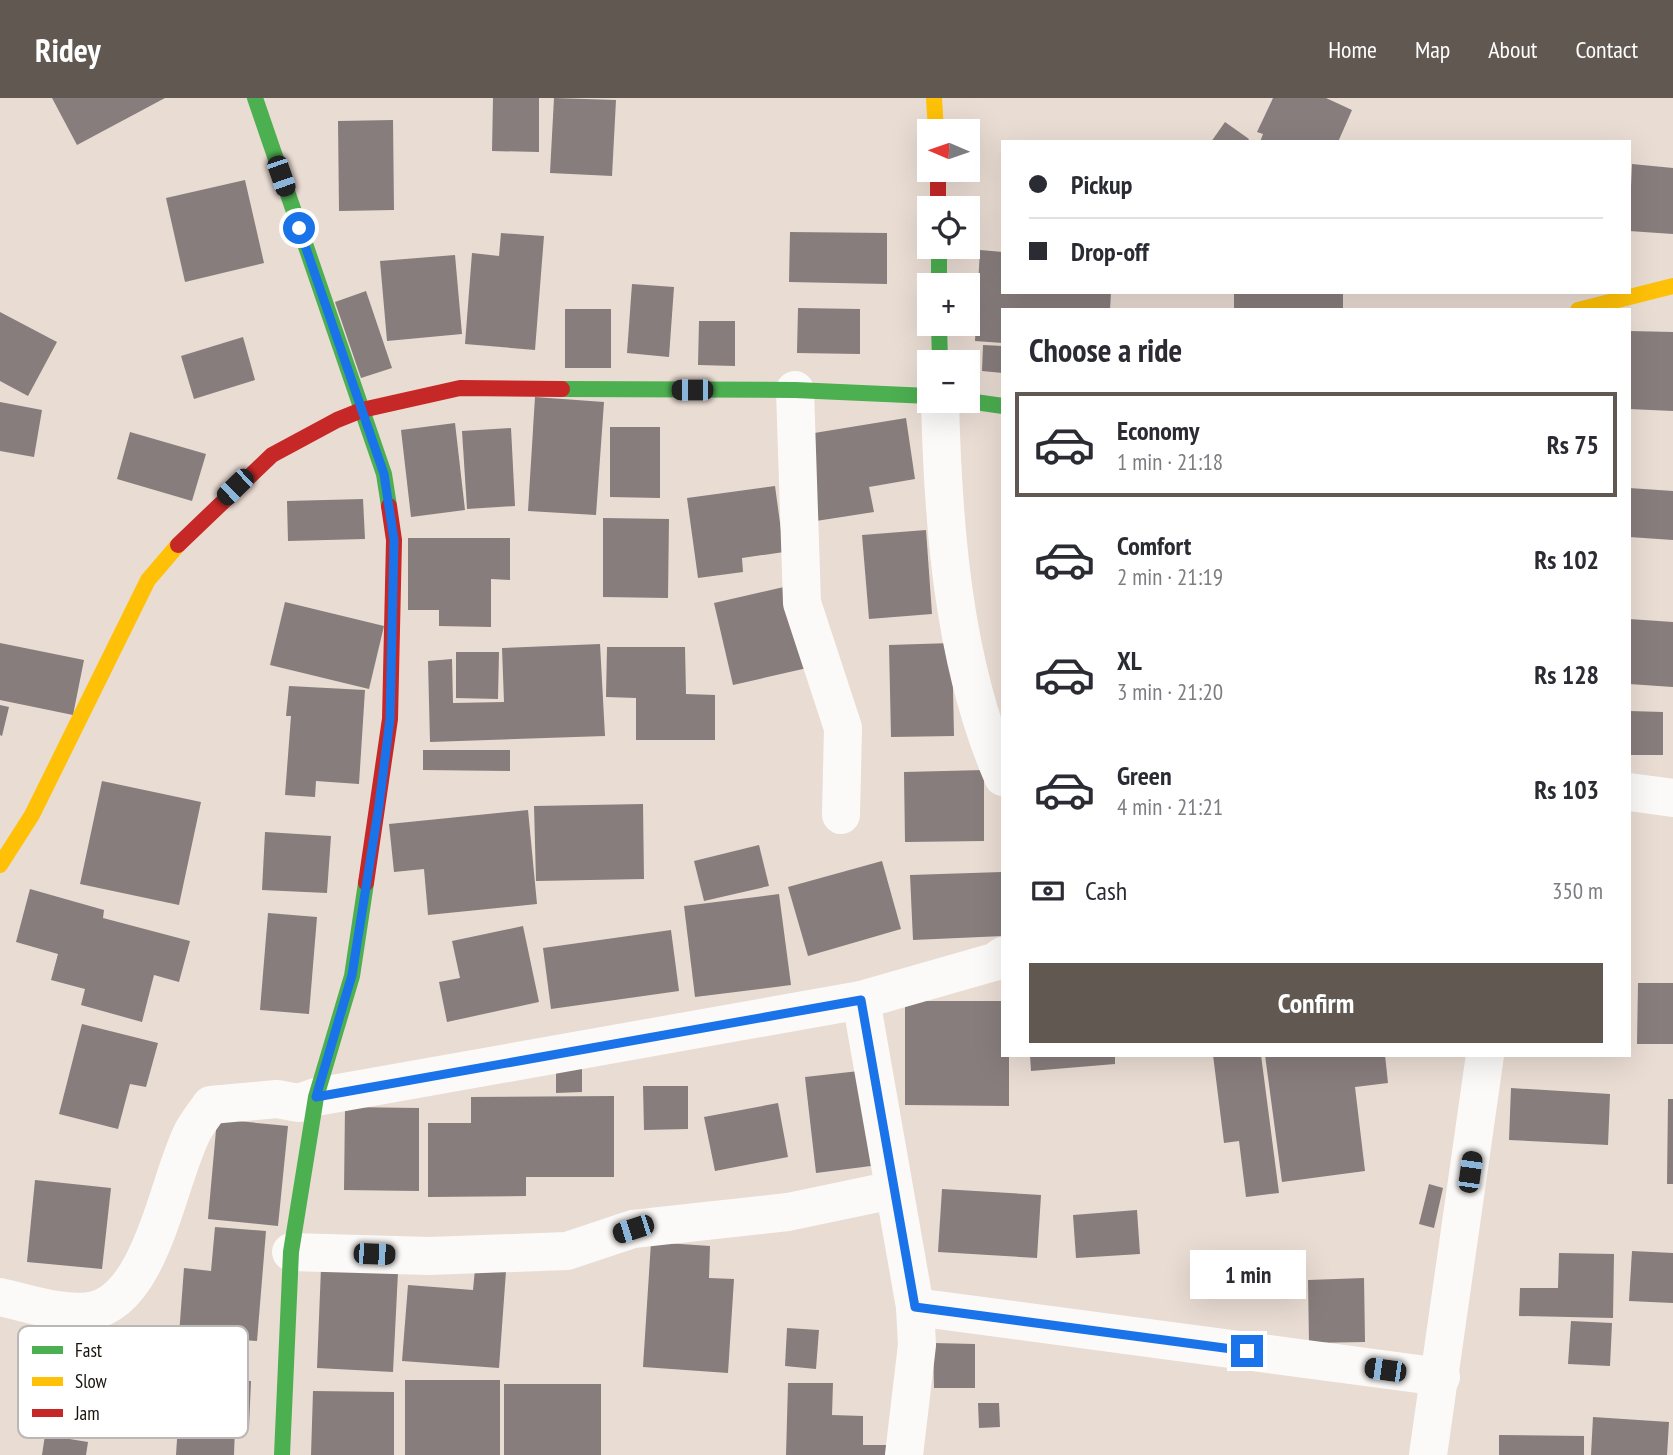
<!DOCTYPE html>
<meta charset="utf-8">
<style>
:root{--surface:#fff;--page:#f7f7f7;--text:#2b2b33;--muted:#7c7c81;--line:#e1e1e2;--accent:#615852}
body{margin:0;font-family:"PT Sans Narrow",sans-serif;background:var(--page);color:var(--text);height:100vh;display:flex;flex-direction:column;font-size:26px;white-space:nowrap}
*{box-sizing:border-box;margin:0}
p{font-size:23px;color:var(--muted)}
.icon{flex:none;width:38px;height:38px;fill:none;stroke:currentColor;stroke-width:2;stroke-linecap:round;stroke-linejoin:round}
.map{position:relative;flex:1;overflow:hidden}
.drawer{position:absolute;left:1001px;top:210px;width:630px;height:749px;display:flex;flex-direction:column;background:var(--surface);border-radius:0px;box-shadow:0 7px 28px #0002}
.drawer>*{flex:none}
.banner{position:absolute;left:1001px;top:42px;width:630px;height:154px;border-radius:0px;box-shadow:0 7px 28px #0002;display:grid;align-content:center;height:154px;padding:0 28px;background:var(--surface)}
.needle{width:46px;rotate:272deg}
.tools{position:absolute;left:917px;top:21px;display:grid;gap:14px}
.tools a{display:grid;place-items:center;width:63px;height:63px;border-radius:0px;background:var(--surface);box-shadow:0 7px 28px #0002;font-size:35px}
.end{position:absolute;width:32px;height:32px;margin:-16px;border:9px solid #1a73e8;background:#fff;box-shadow:0 0 0 4px #fff}
.from{border-radius:50%}
.bubble{position:absolute;height:49px;border-radius:0px;background:var(--surface);box-shadow:0 7px 28px #0002;font-size:23px;font-weight:700;line-height:49px;text-align:center}
.car{position:absolute;width:21px;height:42px;margin:-21px -10px;border-radius:9px;box-shadow:0 0 5px 2px #0007;background:linear-gradient(#222 24%,#8ab4d8 0 40%,#222 0 76%,#8ab4d8 0 86%,#222 0)}
.banner b{display:flex;align-items:center;gap:24px;height:66px;font-size:26px}
.banner b+b{border-top:2px solid var(--line)}
.banner i{width:18px;height:18px;background:var(--text)}
ul{padding:0;list-style:none}
li{display:flex;align-items:center;gap:21px;height:105px;margin:0 14px 10px;padding:0 14px;border:4px solid transparent;border-radius:0px}
li div{flex:1}
li b{display:block;font-size:26px}
li em{font-style:normal;font-weight:700}
li.active{border-color:var(--accent)}
li>.icon{width:63px;height:63px;stroke-width:1.5}
h2{padding:0 28px;font-size:32px;line-height:84px}
.pay{display:flex;align-items:center;gap:18px;height:77px;padding:0 28px;font-size:26px}
.pay p{margin-inline-start:auto}
.primary-button{display:flex;gap:14px;margin-top:auto;padding:14px 28px}
.primary-button a{flex:1;height:80px;border-radius:0px;background:var(--accent);color:#fff;font-size:28px;font-weight:700;line-height:80px;text-align:center}
header{display:flex;align-items:center;gap:42px;box-sizing:border-box;height:98px;padding:0 35px;background:var(--accent);color:#fff}
header strong{font-size:33px}
nav{display:flex;gap:38px;margin-inline-start:auto;font-size:24px}
.map>svg:first-child{display:block}
</style>
<header>
<strong>Ridey</strong>
<nav><a>Home</a><a>Map</a><a>About</a><a>Contact</a></nav>
</header>
<div class="map">
<svg width="1673" height="1357" viewBox="0 0 1673 1357">
<rect width="100%" height="100%" fill="#e9dcd3"/>
<g fill="#877d7c">
<path d="M52,0H165L77,47Z"/>
<path d="M493,0H539V54L492,53Z"/>
<path d="M554,0L616,2L612,78L550,75Z"/>
<path d="M1273,0H1326L1352,12L1338,44H1260L1263,36L1257,34Z"/>
<path d="M393,22L394,112L339,113L338,23Z"/>
<path d="M1225,24L1249,41L1247,44H1211Z"/>
<path d="M1632,66L1673,70V136L1629,133Z"/>
<path d="M245,82L264,165L185,184L166,100Z"/>
<path d="M790,134L887,135V186L789,184Z"/>
<path d="M501,135L544,138L535,252L465,246L472,155L499,158Z"/>
<path d="M980,152L1003,154V194H1111L1110,212H1003V245L975,243Z"/>
<path d="M455,157L462,236L387,243L380,163Z"/>
<path d="M632,186L674,189L669,259L627,255Z"/>
<path d="M366,193L392,270L361,280L335,204Z"/>
<rect x="1234" y="194" width="109" height="18"/>
<path d="M798,210L860,211V256L797,255Z"/>
<rect x="565" y="211" width="46" height="59"/>
<path d="M0,214L57,244L28,298L0,283Z"/>
<path d="M699,223H735V268L698,267Z"/>
<path d="M1629,233L1673,234V313L1629,311Z"/>
<path d="M243,239L255,282L194,301L181,258Z"/>
<path d="M983,247L1003,248V275L982,273Z"/>
<path d="M535,299L604,304L596,417L528,413Z"/>
<path d="M0,304L42,312L34,359L0,353Z"/>
<path d="M906,320L915,381L869,389L874,414L816,423L802,337Z"/>
<path d="M455,325L465,412L411,419L401,332Z"/>
<path d="M610,329H660V400L610,399Z"/>
<path d="M511,330L515,408L467,411L462,333Z"/>
<path d="M130,334L206,356L192,403L117,381Z"/>
<path d="M775,388L784,454L742,460L743,474L698,480L687,400Z"/>
<path d="M1629,390L1673,393V442L1629,439Z"/>
<path d="M363,401L365,441L288,443L287,403Z"/>
<path d="M603,420L669,421L668,500L603,499Z"/>
<path d="M926,432L932,516L869,521L862,437Z"/>
<path d="M408,440H510V482L491,481V529L439,528V512H408Z"/>
<path d="M797,486L816,568L733,587L714,505Z"/>
<path d="M285,504L384,528L369,591L270,567Z"/>
<path d="M1629,521L1673,524V589L1629,586Z"/>
<path d="M0,545L84,562L73,617L0,602Z"/>
<path d="M952,545L954,638L891,639L889,547Z"/>
<path d="M600,546L605,638L430,644L428,563L452,561L453,605L504,604L502,550Z"/>
<path d="M607,549H685L686,596L715,597V642H636V600L606,599Z"/>
<path d="M456,554H499L498,601L456,600Z"/>
<path d="M289,588L365,592L359,686L316,683L315,699L285,697L291,618H286Z"/>
<path d="M0,607L9,609L2,638L0,637Z"/>
<path d="M1629,613L1663,614V657H1629Z"/>
<path d="M423,652H510V673L423,672Z"/>
<path d="M984,672V743L905,744L904,674Z"/>
<path d="M102,683L201,704L179,807L80,786Z"/>
<path d="M643,706L644,781L536,783L534,708Z"/>
<path d="M528,712L537,806L428,817L424,771L394,774L389,726Z"/>
<path d="M265,734L331,738L327,795L262,792Z"/>
<path d="M759,747L769,788L704,803L694,763Z"/>
<path d="M882,763L901,831L808,858L788,789Z"/>
<path d="M1002,774L1003,838L913,842L910,777Z"/>
<path d="M30,791L104,812L103,820L190,843L179,884L154,877L142,924L81,907L85,891L51,882L58,856L16,844Z"/>
<path d="M779,796L791,887L695,899L684,808Z"/>
<path d="M268,815L317,819L309,916L260,912Z"/>
<path d="M523,828L539,904L447,924L439,884L460,880L452,843Z"/>
<path d="M671,832L679,893L551,911L543,850Z"/>
<path d="M1638,885H1673V946H1637Z"/>
<path d="M905,903H1003V957H1009V1008L905,1007Z"/>
<path d="M82,926L158,945L146,989L130,986L118,1031L59,1016Z"/>
<path d="M1030,957H1115V966L1031,973Z"/>
<path d="M1213,957H1261L1279,1095L1246,1099L1239,1043L1224,1045Z"/>
<path d="M1265,957H1385L1388,985L1355,989L1365,1073L1282,1084Z"/>
<path d="M582,964V994L556,995V965Z"/>
<path d="M859,973L871,1068L816,1075L805,979Z"/>
<path d="M643,988H688V1031L644,1032Z"/>
<path d="M1511,990L1610,996L1608,1047L1509,1042Z"/>
<path d="M614,998V1079H526V1098L428,1099V1025H471V999Z"/>
<path d="M1668,1001H1673V1086H1667Z"/>
<path d="M778,1005L788,1059L715,1073L704,1019Z"/>
<path d="M345,1009L419,1010V1093L344,1092Z"/>
<path d="M217,1021L288,1028L278,1128L208,1121Z"/>
<path d="M35,1082L111,1090L102,1171L27,1164Z"/>
<path d="M1429,1086L1443,1090L1434,1130L1419,1126Z"/>
<path d="M942,1091L1041,1097L1037,1160L938,1154Z"/>
<path d="M1137,1112L1140,1156L1076,1160L1073,1117Z"/>
<path d="M215,1129L266,1133L257,1243L179,1237L184,1170L211,1173Z"/>
<path d="M651,1144L710,1148L709,1180L734,1181L728,1275L643,1269Z"/>
<path d="M1632,1153L1673,1155V1205L1629,1203Z"/>
<path d="M1559,1155L1614,1156L1613,1220L1519,1218L1520,1190H1558Z"/>
<path d="M321,1170L398,1174L393,1274L317,1270Z"/>
<path d="M475,1171L506,1173L499,1270L402,1263L408,1187L473,1192Z"/>
<path d="M1364,1180L1365,1244L1309,1245L1308,1182Z"/>
<path d="M1571,1223L1612,1225L1610,1268L1568,1266Z"/>
<path d="M787,1230L819,1232L816,1271L785,1268Z"/>
<path d="M933,1245L975,1246V1290H934Z"/>
<path d="M181,1279L251,1283L249,1330L235,1329L234,1357H176Z"/>
<rect x="405" y="1282" width="95" height="75"/>
<path d="M788,1285H833L832,1317L863,1318V1347H892V1357H786Z"/>
<rect x="504" y="1286" width="97" height="71"/>
<path d="M313,1293L394,1294V1357H311Z"/>
<path d="M978,1305H999L1000,1329L979,1330Z"/>
<path d="M1593,1319L1669,1324L1667,1357H1591Z"/>
<path d="M45,1337L88,1344L86,1357H42Z"/>
<path d="M1499,1337L1584,1338V1357H1499Z"/>
</g>
<g fill="none" stroke-linecap="round" stroke-linejoin="round">
<g stroke="#fcfaf8" stroke-width="38">
<path d="M795,292L802,505L843,630L841,717"/>
<path d="M940,303C943,427 953,564 1003,679"/>
<path d="M1629,694L1673,700"/>
<path d="M861,902L915,1209L917,1247L904,1357"/>
<path d="M291,1154L429,1158L567,1153L633,1131L788,1114L893,1092"/>
<path d="M0,1199C28,1205 61,1217 90,1213C152,1204 168,1080 193,1033C198,1024 205,1015 211,1007L277,1001L299,1005L316,999L861,902L994,864L1003,858"/>
<path d="M915,1209L1441,1279"/>
<path d="M1428,1357L1485,957"/>
</g>
<g stroke="#4caf50" stroke-width="16">
<path d="M255,0L384,376L389,408"/>
<path d="M939,149V187"/>
<path d="M939,226L940,264"/>
<path d="M562,291L795,292L929,298"/>
<path d="M968,303L1003,308"/>
<path d="M282,1357L291,1154L316,999L352,878L366,785"/>
</g>
<g stroke="#ffc107" stroke-width="16">
<path d="M934,0L936,33"/>
<path d="M1578,212L1673,188"/>
<path d="M0,767L32,717L148,482L178,447"/>
</g>
<g stroke="#c62828" stroke-width="16">
<path d="M938,72V110"/>
<path d="M178,447L272,357L337,322L362,312L460,290L562,291"/>
<path d="M366,785L390,621L394,442L389,408"/>
</g>
</g>
<g fill="none" stroke-linecap="round" stroke-linejoin="round">
<path stroke="#1a73e8" stroke-width="9" d="M299,130L384,376L394,442L390,621L379,707L352,877L316,999L861,902L915,1209L1247,1253"/>
</g>
<rect x="18" y="1228" width="230" height="112" rx="10" fill="#fff" stroke="#bab8b6" stroke-width="2"/>
<rect x="32" y="1248" width="31" height="8" fill="#4caf50"/>
<rect x="32" y="1279" width="31" height="9" fill="#ffc107"/>
<rect x="32" y="1311" width="31" height="8" fill="#c62828"/>
<g font-size="19" fill="#18110c">
<text x="75" y="1259">Fast</text>
<text x="75" y="1290">Slow</text>
<text x="75" y="1322">Jam</text>
</g>
</svg>
<div class="tools">
<a><svg class="needle" viewBox="-14 -14 28 28"><path d="M0-13l5 13h-10z" fill="#e53935"/><path d="M0 13l5-13h-10z" fill="#7c7c81"/></svg></a>
<a><svg class="icon" aria-label="locate" viewBox="0 0 24 24"><circle cx="12" cy="12" r="6"/><path d="M12 2v4M12 18v4M2 12h4M18 12h4"/></svg></a>
<a>+</a>
<a>−</a>
</div>
<i class="end from" style="left:299px;top:130px"></i>
<i class="end" style="left:1247px;top:1253px"></i>
<div class="bubble" style="left:1190px;top:1152px;width:116px">1 min</div>
<i class="car" style="left:281px;top:78px;rotate:161deg"></i>
<i class="car" style="left:692px;top:292px;rotate:270deg"></i>
<i class="car" style="left:235px;top:389px;rotate:226deg"></i>
<i class="car" style="left:1470px;top:1074px;rotate:8deg"></i>
<i class="car" style="left:633px;top:1131px;rotate:252deg"></i>
<i class="car" style="left:374px;top:1156px;rotate:92deg"></i>
<i class="car" style="left:1385px;top:1272px;rotate:278deg"></i>
<div class="banner">
<b><i class="from"></i>Pickup</b>
<b><i></i>Drop-off</b>
</div>
<section class="drawer">
<h2>Choose a ride</h2>
<ul>
<li class="active"><svg class="icon" aria-label="car" viewBox="0 0 24 24"><path d="M5 17H2v-5l4-1 3-4h7l3 4 3 1v5h-3M9 17h6M6 11h13"/><circle cx="7" cy="17" r="2"/><circle cx="17" cy="17" r="2"/></svg><div><b>Economy</b><p>1 min · 21:18</p></div><em>Rs 75</em></li>
<li><svg class="icon" aria-label="car" viewBox="0 0 24 24"><path d="M5 17H2v-5l4-1 3-4h7l3 4 3 1v5h-3M9 17h6M6 11h13"/><circle cx="7" cy="17" r="2"/><circle cx="17" cy="17" r="2"/></svg><div><b>Comfort</b><p>2 min · 21:19</p></div><em>Rs 102</em></li>
<li><svg class="icon" aria-label="car" viewBox="0 0 24 24"><path d="M5 17H2v-5l4-1 3-4h7l3 4 3 1v5h-3M9 17h6M6 11h13"/><circle cx="7" cy="17" r="2"/><circle cx="17" cy="17" r="2"/></svg><div><b>XL</b><p>3 min · 21:20</p></div><em>Rs 128</em></li>
<li><svg class="icon" aria-label="car" viewBox="0 0 24 24"><path d="M5 17H2v-5l4-1 3-4h7l3 4 3 1v5h-3M9 17h6M6 11h13"/><circle cx="7" cy="17" r="2"/><circle cx="17" cy="17" r="2"/></svg><div><b>Green</b><p>4 min · 21:21</p></div><em>Rs 103</em></li>
</ul>
<div class="pay"><svg class="icon" aria-label="cash" viewBox="0 0 24 24"><path d="M3 7h18v10H3z"/><circle cx="12" cy="12" r="2"/></svg>Cash<p>350 m</p></div>
<div class="primary-button"><a>Confirm</a></div>
</section>
</div>
